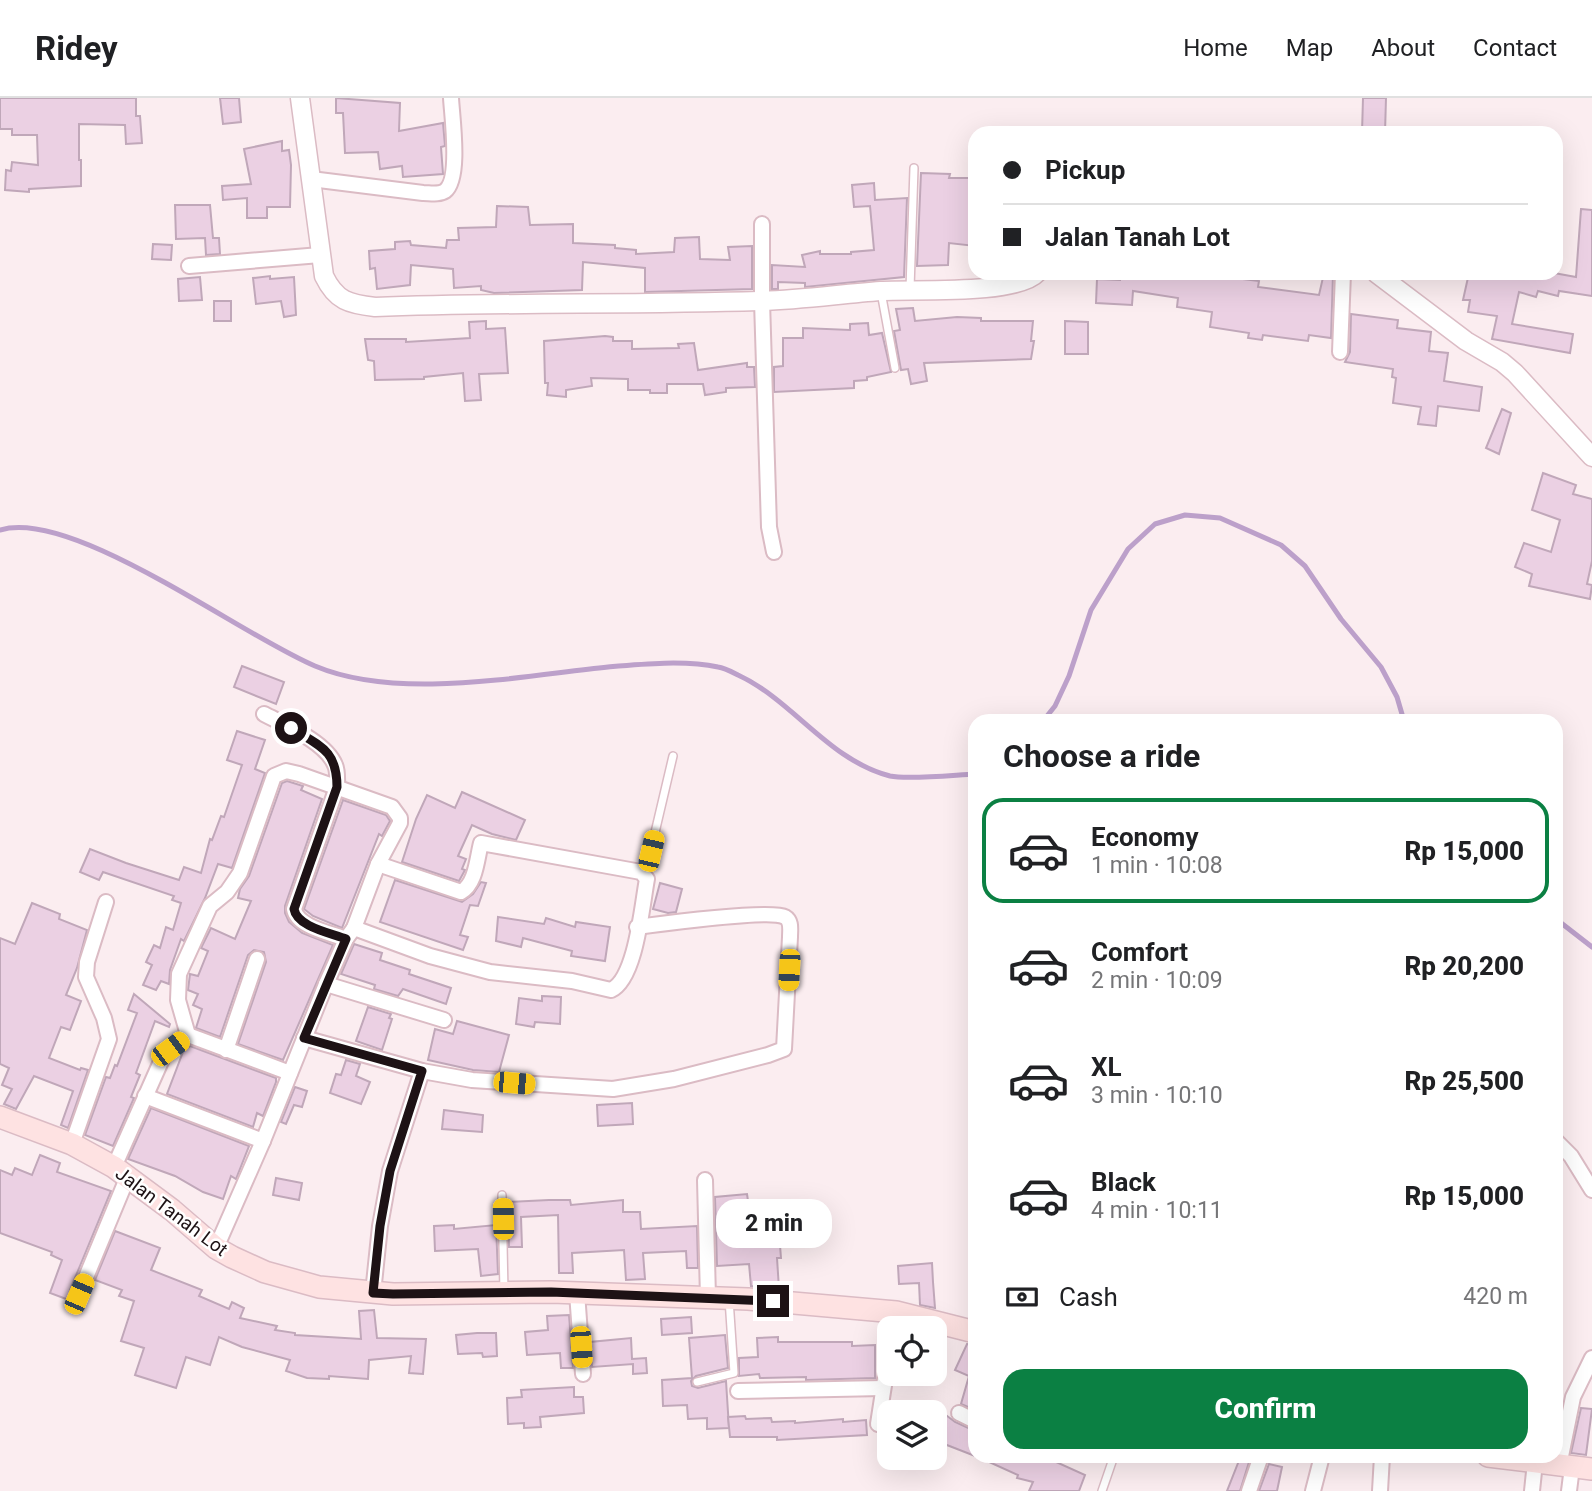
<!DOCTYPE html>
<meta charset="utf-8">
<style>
:root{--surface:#fff;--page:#f6f6f6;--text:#202124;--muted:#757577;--line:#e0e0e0;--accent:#0b8043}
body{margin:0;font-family:Roboto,sans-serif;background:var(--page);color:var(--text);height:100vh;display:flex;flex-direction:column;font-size:26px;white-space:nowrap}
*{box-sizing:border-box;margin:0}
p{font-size:23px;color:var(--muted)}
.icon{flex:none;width:38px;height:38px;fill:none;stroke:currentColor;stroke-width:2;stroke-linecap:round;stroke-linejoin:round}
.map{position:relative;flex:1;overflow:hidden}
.details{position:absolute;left:968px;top:616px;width:595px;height:749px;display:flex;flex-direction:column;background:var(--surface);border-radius:21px;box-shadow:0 7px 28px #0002}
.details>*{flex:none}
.top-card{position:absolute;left:968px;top:28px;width:595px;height:154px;border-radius:21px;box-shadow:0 7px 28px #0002;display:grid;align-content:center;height:154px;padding:0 35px;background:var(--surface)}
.fabs{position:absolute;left:877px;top:1218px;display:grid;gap:14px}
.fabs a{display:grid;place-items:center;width:70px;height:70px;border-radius:14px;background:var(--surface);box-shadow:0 7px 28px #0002;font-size:35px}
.end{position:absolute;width:32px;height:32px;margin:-16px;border:9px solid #1d1215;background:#fff;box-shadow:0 0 0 4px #fff}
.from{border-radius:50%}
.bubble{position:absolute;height:49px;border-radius:21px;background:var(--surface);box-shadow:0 7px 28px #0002;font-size:23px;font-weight:800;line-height:49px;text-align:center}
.car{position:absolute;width:21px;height:42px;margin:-21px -10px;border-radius:9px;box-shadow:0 0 5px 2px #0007;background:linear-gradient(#f5c518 24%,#345 0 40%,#f5c518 0 76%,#345 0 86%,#f5c518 0)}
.top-card b{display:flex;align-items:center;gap:24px;height:66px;font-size:26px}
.top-card b+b{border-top:2px solid var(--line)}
.top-card i{width:18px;height:18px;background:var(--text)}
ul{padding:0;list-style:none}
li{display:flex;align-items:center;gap:21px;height:105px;margin:0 14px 10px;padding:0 21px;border:4px solid transparent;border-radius:21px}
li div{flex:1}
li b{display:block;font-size:26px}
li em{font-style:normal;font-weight:800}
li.active{border-color:var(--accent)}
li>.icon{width:63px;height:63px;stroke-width:1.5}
h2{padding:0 35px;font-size:32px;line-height:84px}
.pay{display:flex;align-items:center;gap:18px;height:77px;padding:0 35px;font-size:26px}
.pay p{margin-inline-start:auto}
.button{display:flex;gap:14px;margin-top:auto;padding:14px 35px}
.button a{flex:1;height:80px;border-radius:21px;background:var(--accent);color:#fff;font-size:28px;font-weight:800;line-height:80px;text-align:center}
header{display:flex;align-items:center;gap:42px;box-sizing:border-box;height:98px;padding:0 35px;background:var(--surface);border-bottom:2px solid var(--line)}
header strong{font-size:33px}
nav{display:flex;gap:38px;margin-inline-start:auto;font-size:24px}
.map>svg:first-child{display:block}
</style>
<header>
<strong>Ridey</strong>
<nav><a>Home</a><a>Map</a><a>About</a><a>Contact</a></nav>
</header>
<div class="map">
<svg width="1592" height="1393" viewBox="0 0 1592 1393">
<rect width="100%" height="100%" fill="#fbedf0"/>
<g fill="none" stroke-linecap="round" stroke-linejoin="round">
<g stroke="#bca0ca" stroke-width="5">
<path d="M0,432C73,410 242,538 315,568C398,603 520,578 608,569C642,566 685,562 718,569C725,570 732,574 738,577C794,603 828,662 890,678C908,682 954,677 975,676"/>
<path d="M1043,623L1055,608L1069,578L1091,512L1128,451L1155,426L1185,417L1220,420L1281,447L1305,468L1341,521L1381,569L1397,599L1404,623"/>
<path d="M1556,821L1592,849"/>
</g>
</g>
<g fill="#ebd0e3" stroke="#c0a7b9" stroke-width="2">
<path d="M0,0H136V18H140L142,45L126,46L125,27L79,26V62H81V88L29,91V94L5,92L6,72L11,73L12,64L38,67L37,37H12V31H0Z"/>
<path d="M220,0H239L241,24L223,26Z"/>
<path d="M336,0L400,5L399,33L443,25L445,48L441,49L443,76L403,79L402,68L380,71L378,54L345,55L343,15H336Z"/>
<path d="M1363,0H1386L1385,35H1362Z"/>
<path d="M282,43V53L289,52L291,67L290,109H267V120H247V100L223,102L222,88L251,86L244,51Z"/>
<path d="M921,75L950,76L949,80H972V93H975V148L949,145L948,167L917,168Z"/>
<path d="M874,85L875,102L907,100L904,179L805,189V185L778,184V191H772V167L805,169L802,157L820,153V156H851V154L874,152L870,108L854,109L852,87Z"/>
<path d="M175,107H210L213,140H219L220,156L206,157L205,140L176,141Z"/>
<path d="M497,108L528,109L530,127L573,126V145L615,147V150L636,152V156L674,154L675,140L699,139L700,161L730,162L728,149L752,148V191L645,194V170L583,164L582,192L494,195L481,192V188L454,190L453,171L411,167L410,187L377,191L375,170L370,171L369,153L395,151V144L410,143L411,147L446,150L447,142H459L458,130L496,129Z"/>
<path d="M1581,111L1592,112V198L1559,193L1558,198L1538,193L1536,199L1519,194L1512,226L1573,236L1570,255L1492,241L1497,218L1468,214L1470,202H1463L1469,175H1554L1576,179Z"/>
<path d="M153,146L172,147L171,162L152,161Z"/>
<path d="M1120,175H1186L1218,178L1259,183L1258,189L1319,197L1324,175L1333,176L1331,240L1309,237L1308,243L1263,237L1262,242L1248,240L1249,235L1210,229L1212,214L1177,209L1178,200L1133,193L1132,207L1096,205L1097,181L1120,182Z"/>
<path d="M270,178V181L294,179L296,217L284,219L281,203L256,206L253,180Z"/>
<path d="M200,179L202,202L179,203L178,181Z"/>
<rect x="214" y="203" width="17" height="20"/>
<path d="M913,210L915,223L957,219L981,220V223H1033L1031,243H1034L1031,261L924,265L927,283L911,286L908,271L901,272L894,233L900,232L896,211Z"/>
<path d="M1351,216L1398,222L1397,230L1431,234L1429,253L1448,255L1444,283L1482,289L1479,313L1438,308L1436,328L1418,326L1421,309L1393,305L1396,280L1392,279L1393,271L1345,264L1350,254Z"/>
<path d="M486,223V231L505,230L508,275L479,276L481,302L465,303L463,275L424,279V281L375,282L374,263L368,262L365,241H406V244L470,240L469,224Z"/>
<path d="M1065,223L1088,224V256H1065Z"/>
<path d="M868,225L869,237L882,235L891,274L867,279V282L854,283V290L774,294V269L783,268V240H803V230L850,232V226Z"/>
<path d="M605,238L613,239V243H632V251L679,250L678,246L694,245L698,272L747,265V269H754L755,289L726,290V294L705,297L703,286H667V295H650V292H628V281L591,280L592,288L566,292V299L547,297L548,285H545L544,243Z"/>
<path d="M1502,311L1511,315L1499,356L1486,350Z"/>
<path d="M1543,375L1576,387L1573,396L1592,401V463L1587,486L1592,487L1590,501L1529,488L1532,476L1515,469L1524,445L1551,454L1560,422L1532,412Z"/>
<path d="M242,568L284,584L276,606L234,589Z"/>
<path d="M237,633L265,642L255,671L265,675L232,770L218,766L205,800L184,843L181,841L170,872L169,886L161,883L156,892L143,887L152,867L146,864L154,847L160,850L166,829L173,832L181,805L172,802L174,798L103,774L99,782L80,774L90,751L126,765L179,782L184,769L201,775L210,741L212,742L221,718L224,719L242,667L227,662Z"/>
<path d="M287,683L303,688L301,692L322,701L285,808V815L289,824L302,835L333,847L283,962L238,946L266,864L264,854L254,852L248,857L220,939L196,930L202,911L193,907L198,896L188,892L190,876L198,878L208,853L201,850L211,830L235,841L251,803L238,800L240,791L249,778L282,685Z"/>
<path d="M462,694L525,722L516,742L492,736L472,727L458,758L466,761L462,771L465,772L459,783L402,764L416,721L427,697L455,710Z"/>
<path d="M343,702L386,717L390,723L382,738L379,736L342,830L313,818L304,811Z"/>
<path d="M395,782L462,804L473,796L481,784L486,785L478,808L470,807L460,837L468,839L463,852L380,824Z"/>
<path d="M660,785L682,791L676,814L668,815L653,811Z"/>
<path d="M32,805L60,816L59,821L87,832L77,870L66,897L81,903L70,932L61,929L49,960L80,972L81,970L88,972L68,1030L61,1027L73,993L34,978L16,1011L4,1006L12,991L2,987L9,970L0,966V840L15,846Z"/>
<path d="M498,819L544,826L546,820L575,829L576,824L610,829L605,863L571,858L572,853L523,840L521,849L496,843Z"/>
<path d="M354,846L382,855L380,862L410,872L409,876L451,890L446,906L403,891L398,898L374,891L375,887L341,876Z"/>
<path d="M134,896L170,926L169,929L155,923L136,975L140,977L131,999L134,1000L113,1048L85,1037L106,979L110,980L115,967L117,968L137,915L128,912Z"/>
<path d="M542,898L561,899L560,926L535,924L534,929L516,926L519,900L542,903Z"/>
<path d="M368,909L391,916L389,920L392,921L382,952L356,943Z"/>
<path d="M457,923L509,937L499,974L473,972L428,962L435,931L453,936Z"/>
<path d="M190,948L276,980V984L263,1018L257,1015L253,1029L167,996L183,954Z"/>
<path d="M346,962L360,966L356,978L370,984L361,1006L330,995L336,976L341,977Z"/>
<path d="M295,989L307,993L302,1009L294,1007L286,1026L281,1024Z"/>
<path d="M632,1005L633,1026L598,1028L597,1007Z"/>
<path d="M151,1010L249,1048L236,1081L231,1078L223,1101L203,1094L175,1078L128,1061Z"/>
<path d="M444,1012L483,1017L482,1034L442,1031Z"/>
<path d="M40,1057L60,1065L57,1074L111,1093L70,1192L69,1202L50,1195L62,1162L51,1157L52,1154L0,1135V1072L12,1077L15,1070L32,1077Z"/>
<path d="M276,1080L302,1085L299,1102L273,1097Z"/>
<path d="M747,1096L748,1103L766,1102L767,1110L777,1109L781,1160H777L779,1191L751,1188L749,1166L717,1168L715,1099Z"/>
<path d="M549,1102H570L571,1107L623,1102V1114H640L641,1131L697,1128L698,1170H687L686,1153L643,1155L645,1181L626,1182L624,1152L572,1155L573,1175H559L558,1117L521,1119L522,1149H509L508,1104Z"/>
<path d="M454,1127V1131L496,1127L498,1176L481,1178L478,1151L435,1153L434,1128Z"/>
<path d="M115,1133L160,1150L151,1172L202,1192L199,1198L229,1211L232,1204L244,1210L240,1220L277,1228L275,1232L295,1235V1237L361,1241L359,1213L374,1212L377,1240L426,1241L423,1276L409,1275L411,1258L369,1262L368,1281L329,1278V1281L307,1280L286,1273L290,1262L242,1249L219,1239L210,1267L186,1259L176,1290L135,1277L144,1250L121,1243L134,1203L119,1198L122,1192L95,1182Z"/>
<path d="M932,1165L933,1184L935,1210L920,1207L919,1185L899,1186L898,1168Z"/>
<path d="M569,1217L573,1270H561L560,1255L527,1257L525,1234L548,1232L547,1218Z"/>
<path d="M691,1219L692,1235L662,1237L661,1221Z"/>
<path d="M477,1235H496L497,1258L483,1259L482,1255L458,1256L456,1237Z"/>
<path d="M725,1237L728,1270L696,1278L691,1283L692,1288L698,1290L726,1283L729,1330L707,1331V1320L688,1321L687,1307L663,1308L662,1282L692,1280L689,1240Z"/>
<path d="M778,1239V1244H852V1248L875,1247V1280L806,1282V1279L760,1280L759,1276L739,1278V1260L758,1259L757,1240Z"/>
<path d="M631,1240L632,1261L646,1260L647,1275L633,1276V1266L592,1269L590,1244Z"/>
<path d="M967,1246L975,1247V1312L961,1306L969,1278L955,1272Z"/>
<path d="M574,1289V1299H583L584,1315L540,1319L541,1329L524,1330V1325L508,1326L507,1300L522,1299L521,1292Z"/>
<path d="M934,1308L955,1324L975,1333V1358L934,1342Z"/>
<path d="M1581,1310L1592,1311L1586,1357L1571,1355Z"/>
<path d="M745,1318L746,1321L771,1320L772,1324L795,1323V1325L843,1321V1324L866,1322L867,1337L777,1342V1339H730L728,1319Z"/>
<path d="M976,1358H1043L1085,1377L1079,1393H1029L1033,1384L1017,1380L1018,1377Z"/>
<path d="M1240,1360L1249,1364L1240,1393H1227Z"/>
<path d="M1269,1366L1282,1369L1277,1393H1259Z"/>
</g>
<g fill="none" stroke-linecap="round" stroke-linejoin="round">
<g stroke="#dbbbc4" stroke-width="10">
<g id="service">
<path d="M910,191L914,70"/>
<path d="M881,194L895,270"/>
<path d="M645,777L673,658"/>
<path d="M502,1097L504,1194"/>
<path d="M697,1284L734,1275L729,1201"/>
<path d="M1102,1393L1114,1358"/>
</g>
</g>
<g stroke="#dbbbc4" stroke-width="18">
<g id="minor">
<path d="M311,81L423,95C430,95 439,97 445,93C461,81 452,19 451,0"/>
<path d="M762,126V203L769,429L774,454"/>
<path d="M189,168L320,157"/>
<path d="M1340,254L1343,175"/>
<path d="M264,616C285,627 326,644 335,667C338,673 337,682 337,689L294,811C297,829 331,835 346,841"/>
<path d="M354,830L430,858L490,874L572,883L611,892C636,881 642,807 647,781L641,774L481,745C477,760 476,786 461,794L378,766"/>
<path d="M326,886L444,922"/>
<path d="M188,937L178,902L179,876L210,808L227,794L240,775L274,678L286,673L299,676L392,709L400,720V725L378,766L354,830L346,841L326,886L263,1043L216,1150"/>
<path d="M188,937L290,975"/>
<path d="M304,940L422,973L472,982L613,991L674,981L768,957L784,951L790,839C790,832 792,823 785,819C771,811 660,826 637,829"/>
<path d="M226,952L257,861"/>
<path d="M145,998L263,1043"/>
<path d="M1556,1043L1571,1058L1592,1092"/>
<path d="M72,1046L109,941L104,920L86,879L87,864L106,804"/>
<path d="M114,1069L163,959L188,937"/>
<path d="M705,1082L708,1200"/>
<path d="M373,1195L380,1128L390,1073L422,973"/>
<path d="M577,1195L583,1276"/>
<path d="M79,1196L128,1078"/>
<path d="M738,1293L883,1290"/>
<path d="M959,1315L975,1323"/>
<path d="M878,1326L889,1255"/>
<path d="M1559,1368L1573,1299L1592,1260"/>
<path d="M1249,1393L1261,1358"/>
<path d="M1313,1393L1322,1358"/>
<path d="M1380,1393L1382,1358"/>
<path d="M1532,1393L1535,1364"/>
<path d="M1569,1393L1572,1369"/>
</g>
</g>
<g stroke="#dbbbc4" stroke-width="21">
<g id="tertiary">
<path d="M300,0L324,178C336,203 349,206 375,209C503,204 631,207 759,203C800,202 840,196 881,193C914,191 1017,197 1037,175"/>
<path d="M1376,175L1466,243L1502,264L1515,275L1592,359"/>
</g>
</g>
<g stroke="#dbbbc4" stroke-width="24">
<g id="secondary">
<path d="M0,1019L72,1046L114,1069L172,1112L216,1150L232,1159L265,1174L319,1189L393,1196L551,1194L748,1201L896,1214L975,1234"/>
<path d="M1488,1358L1592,1371"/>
</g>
</g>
<use href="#service" stroke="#fff" stroke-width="7"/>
<use href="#minor" stroke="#fff" stroke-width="14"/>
<use href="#tertiary" stroke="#fff" stroke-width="18"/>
<use href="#secondary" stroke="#fee2e2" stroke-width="21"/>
</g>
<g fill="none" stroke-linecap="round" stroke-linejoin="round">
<path stroke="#1d1215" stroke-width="9" d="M291,630C320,648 337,652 337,689L294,811C297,829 331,835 346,841L304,940L422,973L390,1073L380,1128L373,1195L393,1196L551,1194L773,1203"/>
</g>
<g text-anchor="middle" stroke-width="5" stroke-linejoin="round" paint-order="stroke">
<g font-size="19" fill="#1d1215" stroke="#fff">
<text transform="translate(172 1113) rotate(37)" y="7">Jalan Tanah Lot</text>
</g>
</g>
</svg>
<div class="fabs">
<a><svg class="icon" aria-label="locate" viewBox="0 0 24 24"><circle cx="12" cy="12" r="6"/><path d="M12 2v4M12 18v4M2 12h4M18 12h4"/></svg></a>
<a><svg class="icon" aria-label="layers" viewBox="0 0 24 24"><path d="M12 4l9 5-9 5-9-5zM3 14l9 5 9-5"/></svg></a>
</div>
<i class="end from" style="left:291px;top:630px"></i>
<i class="end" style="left:773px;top:1203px"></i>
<div class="bubble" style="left:716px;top:1101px;width:116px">2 min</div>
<i class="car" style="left:651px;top:753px;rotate:13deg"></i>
<i class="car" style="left:789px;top:872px;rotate:183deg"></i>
<i class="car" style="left:170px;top:951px;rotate:53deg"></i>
<i class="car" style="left:514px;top:985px;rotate:95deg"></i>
<i class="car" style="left:503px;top:1121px;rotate:359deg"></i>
<i class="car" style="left:79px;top:1196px;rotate:23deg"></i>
<i class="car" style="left:581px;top:1249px;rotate:176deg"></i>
<div class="top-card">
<b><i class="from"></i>Pickup</b>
<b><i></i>Jalan Tanah Lot</b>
</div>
<section class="details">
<h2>Choose a ride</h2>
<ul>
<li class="active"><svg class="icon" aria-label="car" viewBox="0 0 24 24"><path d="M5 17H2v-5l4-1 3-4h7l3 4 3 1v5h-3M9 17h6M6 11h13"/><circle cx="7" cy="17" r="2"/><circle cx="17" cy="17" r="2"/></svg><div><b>Economy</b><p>1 min · 10:08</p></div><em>Rp 15,000</em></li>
<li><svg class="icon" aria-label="car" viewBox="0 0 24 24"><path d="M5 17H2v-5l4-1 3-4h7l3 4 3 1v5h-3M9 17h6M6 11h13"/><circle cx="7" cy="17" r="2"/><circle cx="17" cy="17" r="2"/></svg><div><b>Comfort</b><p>2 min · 10:09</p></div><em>Rp 20,200</em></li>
<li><svg class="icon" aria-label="car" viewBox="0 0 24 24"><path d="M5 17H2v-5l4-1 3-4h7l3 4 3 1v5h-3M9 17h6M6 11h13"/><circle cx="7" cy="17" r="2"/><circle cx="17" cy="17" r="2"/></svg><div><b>XL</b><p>3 min · 10:10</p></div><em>Rp 25,500</em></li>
<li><svg class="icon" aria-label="car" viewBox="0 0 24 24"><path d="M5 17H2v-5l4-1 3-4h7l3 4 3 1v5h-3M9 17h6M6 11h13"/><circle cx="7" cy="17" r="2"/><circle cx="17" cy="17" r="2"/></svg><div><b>Black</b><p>4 min · 10:11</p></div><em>Rp 15,000</em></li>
</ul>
<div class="pay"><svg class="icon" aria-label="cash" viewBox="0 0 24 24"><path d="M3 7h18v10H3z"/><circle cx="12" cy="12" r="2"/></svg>Cash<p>420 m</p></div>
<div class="button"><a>Confirm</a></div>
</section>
</div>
